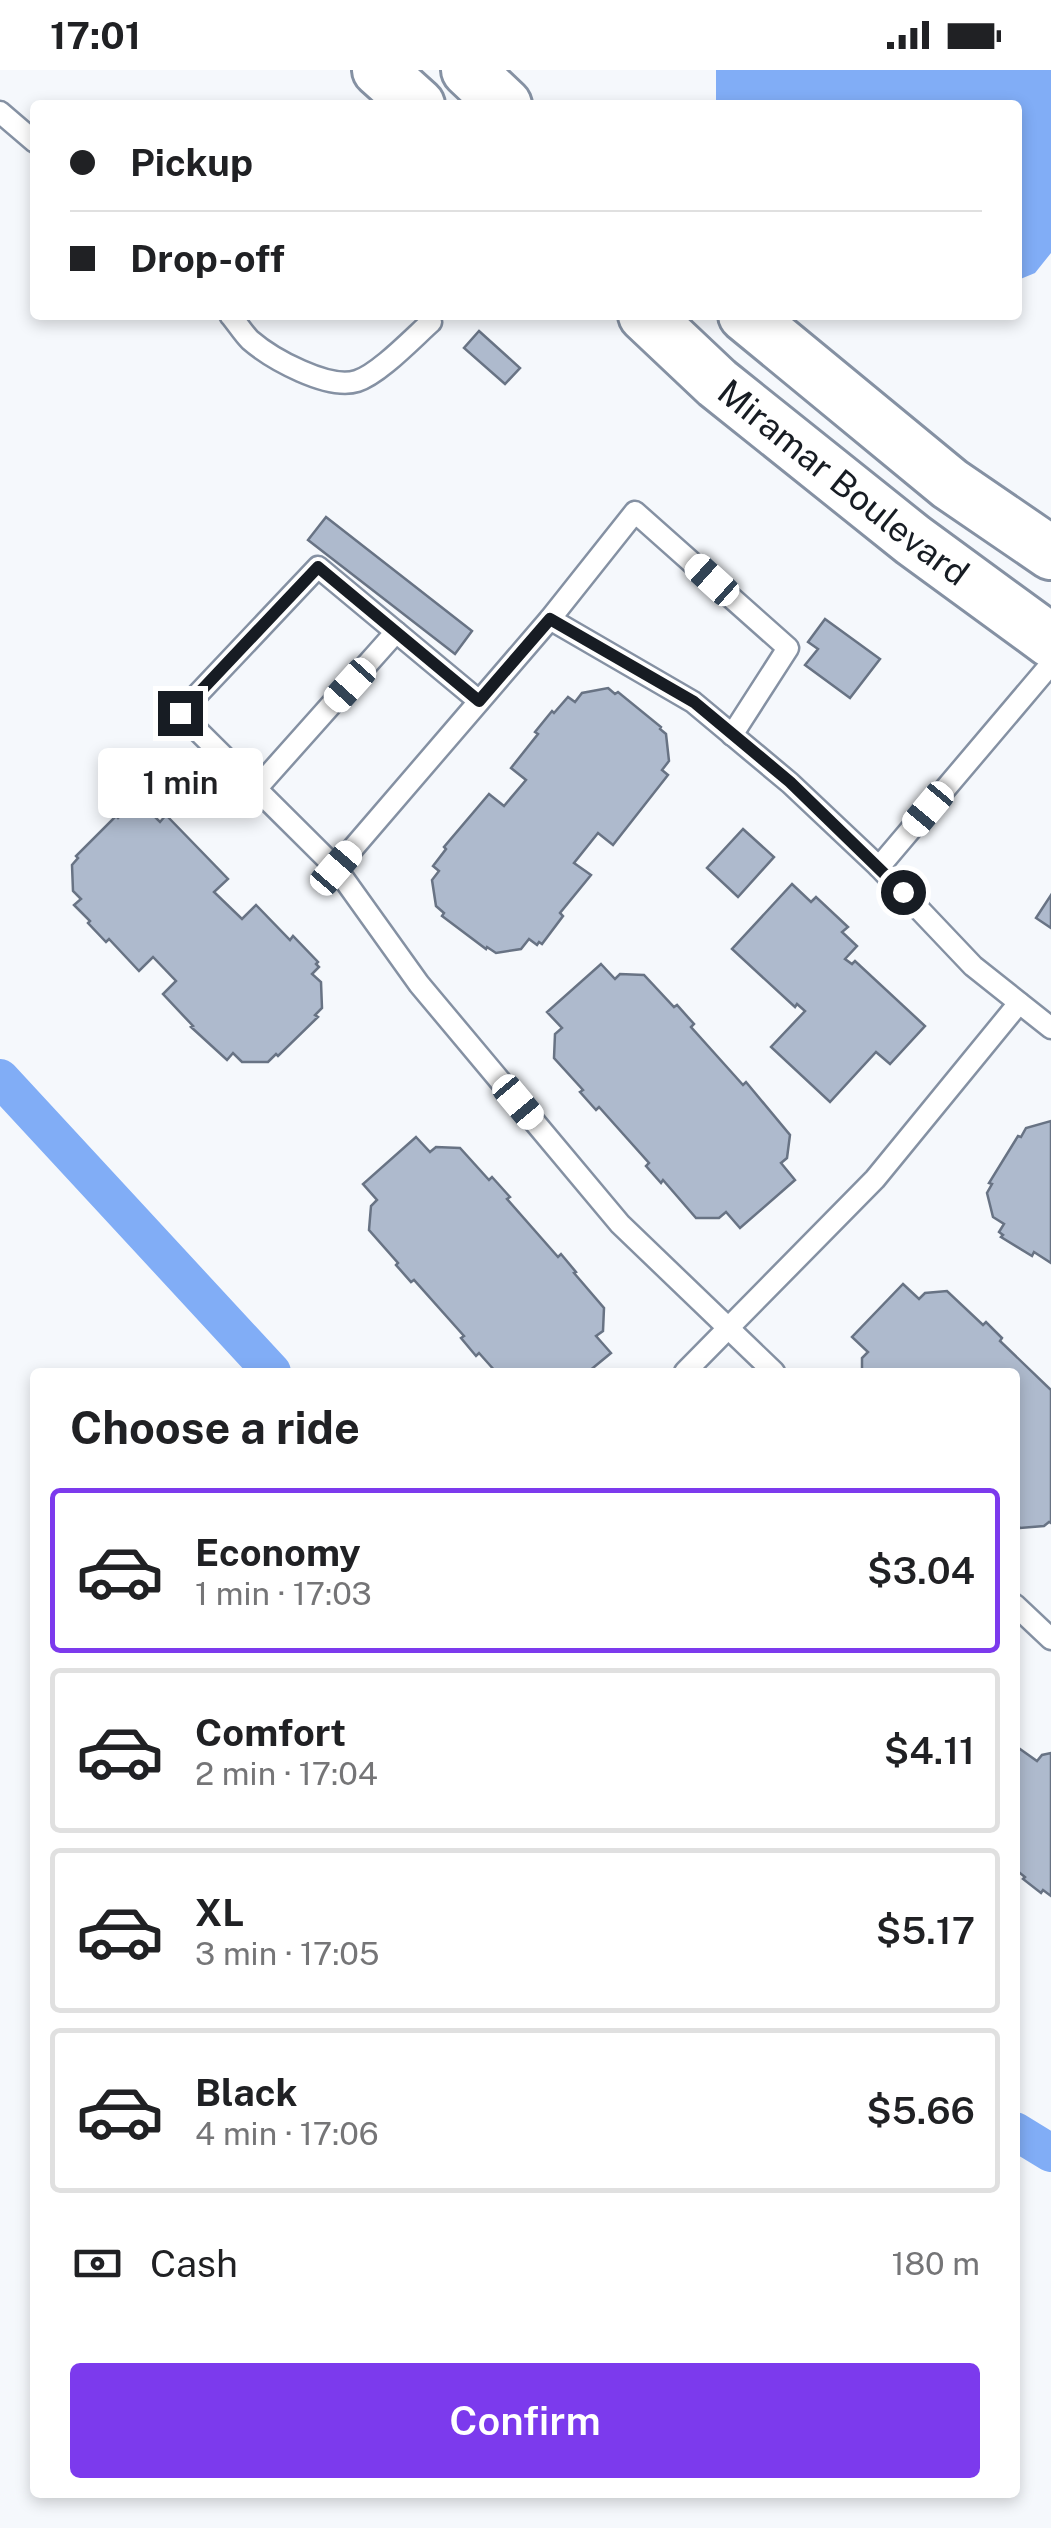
<!DOCTYPE html>
<meta charset="utf-8">
<style>
:root{--surface:#fff;--page:#f2f2f2;--text:#202124;--muted:#757577;--line:#e0e0e0;--accent:#7c3aed}
body{margin:0;font-family:"Public Sans",sans-serif;background:var(--page);color:var(--text);height:100vh;display:flex;flex-direction:column;font-size:38px;white-space:nowrap}
*{box-sizing:border-box;margin:0}
p{font-size:32px;color:var(--muted)}
.icon{flex:none;width:55px;height:55px;fill:none;stroke:currentColor;stroke-width:2;stroke-linecap:round;stroke-linejoin:round}
.map{position:relative;flex:1;overflow:hidden}
.side{position:absolute;left:30px;top:1298px;width:990px;height:1130px;display:flex;flex-direction:column;background:var(--surface);border-radius:10px;box-shadow:0 5px 15px #0003}
.side>*{flex:none}
.banner{position:absolute;left:30px;top:30px;width:992px;height:220px;border-radius:10px;box-shadow:0 5px 15px #0003;display:grid;align-content:center;height:220px;padding:0 40px;background:var(--surface)}
.end{position:absolute;width:45px;height:45px;margin:-22px;border:12px solid #171c23;background:#fff;box-shadow:0 0 0 5px #fff}
.from{border-radius:50%}
.bubble{position:absolute;height:70px;border-radius:10px;background:var(--surface);box-shadow:0 5px 15px #0003;font-size:32px;font-weight:600;line-height:70px;text-align:center}
.car{position:absolute;width:30px;height:60px;margin:-30px -15px;border-radius:12px;box-shadow:0 0 8px 2px #0007;background:linear-gradient(#fff 24%,#345 0 40%,#fff 0 76%,#345 0 86%,#fff 0)}
.banner b{display:flex;align-items:center;gap:35px;height:95px;font-size:38px}
.banner b+b{border-top:2px solid var(--line)}
.banner i{width:25px;height:25px;background:var(--text)}
ul{padding:0;list-style:none}
li{display:flex;align-items:center;gap:30px;height:165px;margin:0 20px 15px;padding:0 20px;border:5px solid var(--line);border-radius:10px}
li div{flex:1}
li b{display:block;font-size:38px}
li em{font-style:normal;font-weight:600}
li.active{border-color:var(--accent)}
li>.icon{width:90px;height:90px;stroke-width:1.5}
h2{padding:0 40px;font-size:45px;line-height:120px}
.pay{display:flex;align-items:center;gap:25px;height:110px;padding:0 40px;font-size:38px}
.pay p{margin-inline-start:auto}
.cta{display:flex;gap:20px;margin-top:auto;padding:20px 40px}
.cta a{flex:1;height:115px;border-radius:10px;background:var(--accent);color:#fff;font-size:40px;font-weight:600;line-height:115px;text-align:center}
.status{display:flex;justify-content:space-between;align-items:center;height:70px;padding:0 50px;background:var(--surface);direction:ltr}
.status svg{height:28px;fill:currentColor}
.map>svg:first-child{display:block}
</style>
<div class="status"><b>17:01</b><svg viewBox="0 0 49 12"><path d="M0 12V9h3v3zM5 12V6h3v6zM10 12V3h3v9zM15 12V0h3v12zM26 1h20v11H26zM47 4h2v5h-2z"/></svg></div>
<div class="map">
<svg width="1051" height="2458" viewBox="0 0 1051 2458">
<rect width="100%" height="100%" fill="#f5f8fc"/>
<path fill="#81adf6" d="M716,0H1051V183L1035,203L1018,210V35H716Z"/>
<g fill="none" stroke-linecap="round" stroke-linejoin="round">
<g stroke="#81adf6" stroke-width="38">
<path d="M0,1008L272,1302"/>
<path d="M1015,2061L1051,2083"/>
</g>
</g>
<g fill="#aebacd" stroke="#687384" stroke-width="2.5">
<path d="M479,261L520,298L505,314L464,278Z"/>
<path d="M326,447L472,561L455,584L308,470Z"/>
<path d="M825,549L880,589L850,628L805,595L818,579L808,572Z"/>
<path d="M608,618L615,624L618,622L661,657L660,659L666,664L669,691L662,700L668,705L613,775L598,763L574,793L591,805L560,843L563,846L542,874L539,872L537,875L529,869L521,879L496,883L487,877L486,879L442,846L444,843L436,836L432,810L439,801L433,796L446,779L444,777L489,724L504,736L526,710L511,698L538,664L535,662L552,641L554,643L568,627L575,632L582,623Z"/>
<path d="M124,742L151,743L160,752L166,745L228,809L214,822L242,849L256,835L290,870L293,866L318,892L316,894L319,897L312,904L321,912L322,938L315,945L318,947L278,986L276,984L268,992H242L233,983L227,990L191,957L193,956L163,924L176,911L153,887L139,901L109,869L106,872L88,853L90,851L74,835L81,829L73,821L72,795L78,788L76,786L116,746L118,748Z"/>
<path d="M743,759L774,787L738,827L707,798Z"/>
<path d="M792,814L811,832L816,827L848,857L842,862L857,876L845,889L852,894L855,891L925,956L890,994L876,982L830,1032L771,977L805,941L797,934L795,937L732,879Z"/>
<path d="M1051,825V858L1036,848Z"/>
<path d="M601,894L615,909L620,904L644,905L674,937L677,935L694,954L691,957L743,1015L746,1012L790,1065L787,1088L781,1093L795,1110L740,1158L726,1142L719,1148H696L663,1110L661,1113L646,1096L649,1093L599,1037L596,1040L580,1022L583,1020L554,988L555,964L562,958L547,942Z"/>
<path d="M1051,1051V1193L1034,1182L1032,1186L1001,1167L1003,1165L999,1162L1004,1154L993,1147L987,1123L992,1114L989,1113L1018,1066L1021,1067L1026,1058Z"/>
<path d="M416,1067L430,1082L436,1077L460,1078L489,1110L492,1107L510,1127L507,1129L558,1187L561,1184L576,1202L574,1203L604,1238L603,1261L596,1266L611,1283L588,1302H496L479,1283L476,1286L461,1268L464,1266L414,1210L411,1212L396,1195L398,1193L369,1160L371,1136L377,1130L363,1114Z"/>
<path d="M903,1214L919,1229L925,1223L947,1221L983,1255L986,1252L1002,1268L1000,1271L1051,1320V1453L1049,1452L1044,1456L1020,1458L1015,1453V1302H862V1288L868,1282L852,1267Z"/>
<path d="M1020,1679L1037,1691L1042,1685L1051,1683V1826L1043,1820L1041,1823L1023,1809L1025,1807L1015,1799V1685Z"/>
</g>
<g fill="none" stroke-linecap="round" stroke-linejoin="round">
<g stroke="#8591a3" stroke-width="25">
<g id="service">
<path d="M0,42L35,72"/>
<path d="M230,245C237,253 243,263 250,270C272,289 328,320 357,311C379,304 413,268 431,252"/>
<path d="M550,549L635,442L788,578L732,665"/>
<path d="M256,719L396,562"/>
<path d="M879,797L1051,594"/>
<path d="M336,798L180,643L318,497L479,631"/>
<path d="M685,1302L875,1109L1019,933"/>
<path d="M774,1302L620,1154L419,914L336,798L550,549L693,632L790,713L879,797L973,896L1051,958"/>
<path d="M1015,1535L1051,1569"/>
</g>
</g>
<g stroke="#8591a3" stroke-width="58">
<g id="tertiary">
<path d="M379,0L418,35"/>
<path d="M468,0L505,35"/>
<path id="s1" d="M645,245L717,313L913,470L1051,571"/>
<path d="M745,245L950,414L1051,483"/>
</g>
</g>
<use href="#service" stroke="#fff" stroke-width="20"/>
<use href="#tertiary" stroke="#fff" stroke-width="52"/>
</g>
<g fill="none" stroke-linecap="round" stroke-linejoin="round">
<path stroke="#171c23" stroke-width="12" d="M180,643L318,497L479,631L550,549L694,632L790,712L903,822"/>
</g>
<g text-anchor="middle" stroke-width="10" stroke-linejoin="round" paint-order="stroke">
<g font-size="35" fill="#171c23" stroke="#f5f8fc">
<text dy="12" stroke="none"><textPath href="#s1" startOffset="260">Miramar Boulevard</textPath></text>
</g>
</g>
</svg>
<i class="end from" style="left:903px;top:822px"></i>
<i class="end" style="left:180px;top:643px"></i>
<div class="bubble" style="left:98px;top:678px;width:165px">1 min</div>
<i class="car" style="left:712px;top:510px;rotate:312deg"></i>
<i class="car" style="left:350px;top:615px;rotate:222deg"></i>
<i class="car" style="left:928px;top:739px;rotate:220deg"></i>
<i class="car" style="left:336px;top:798px;rotate:41deg"></i>
<i class="car" style="left:518px;top:1032px;rotate:140deg"></i>
<div class="banner">
<b><i class="from"></i>Pickup</b>
<b><i></i>Drop-off</b>
</div>
<section class="side">
<h2>Choose a ride</h2>
<ul>
<li class="active"><svg class="icon" aria-label="car" viewBox="0 0 24 24"><path d="M5 17H2v-5l4-1 3-4h7l3 4 3 1v5h-3M9 17h6M6 11h13"/><circle cx="7" cy="17" r="2"/><circle cx="17" cy="17" r="2"/></svg><div><b>Economy</b><p>1 min · 17:03</p></div><em>$3.04</em></li>
<li><svg class="icon" aria-label="car" viewBox="0 0 24 24"><path d="M5 17H2v-5l4-1 3-4h7l3 4 3 1v5h-3M9 17h6M6 11h13"/><circle cx="7" cy="17" r="2"/><circle cx="17" cy="17" r="2"/></svg><div><b>Comfort</b><p>2 min · 17:04</p></div><em>$4.11</em></li>
<li><svg class="icon" aria-label="car" viewBox="0 0 24 24"><path d="M5 17H2v-5l4-1 3-4h7l3 4 3 1v5h-3M9 17h6M6 11h13"/><circle cx="7" cy="17" r="2"/><circle cx="17" cy="17" r="2"/></svg><div><b>XL</b><p>3 min · 17:05</p></div><em>$5.17</em></li>
<li><svg class="icon" aria-label="car" viewBox="0 0 24 24"><path d="M5 17H2v-5l4-1 3-4h7l3 4 3 1v5h-3M9 17h6M6 11h13"/><circle cx="7" cy="17" r="2"/><circle cx="17" cy="17" r="2"/></svg><div><b>Black</b><p>4 min · 17:06</p></div><em>$5.66</em></li>
</ul>
<div class="pay"><svg class="icon" aria-label="cash" viewBox="0 0 24 24"><path d="M3 7h18v10H3z"/><circle cx="12" cy="12" r="2"/></svg>Cash<p>180 m</p></div>
<div class="cta"><a>Confirm</a></div>
</section>
</div>
